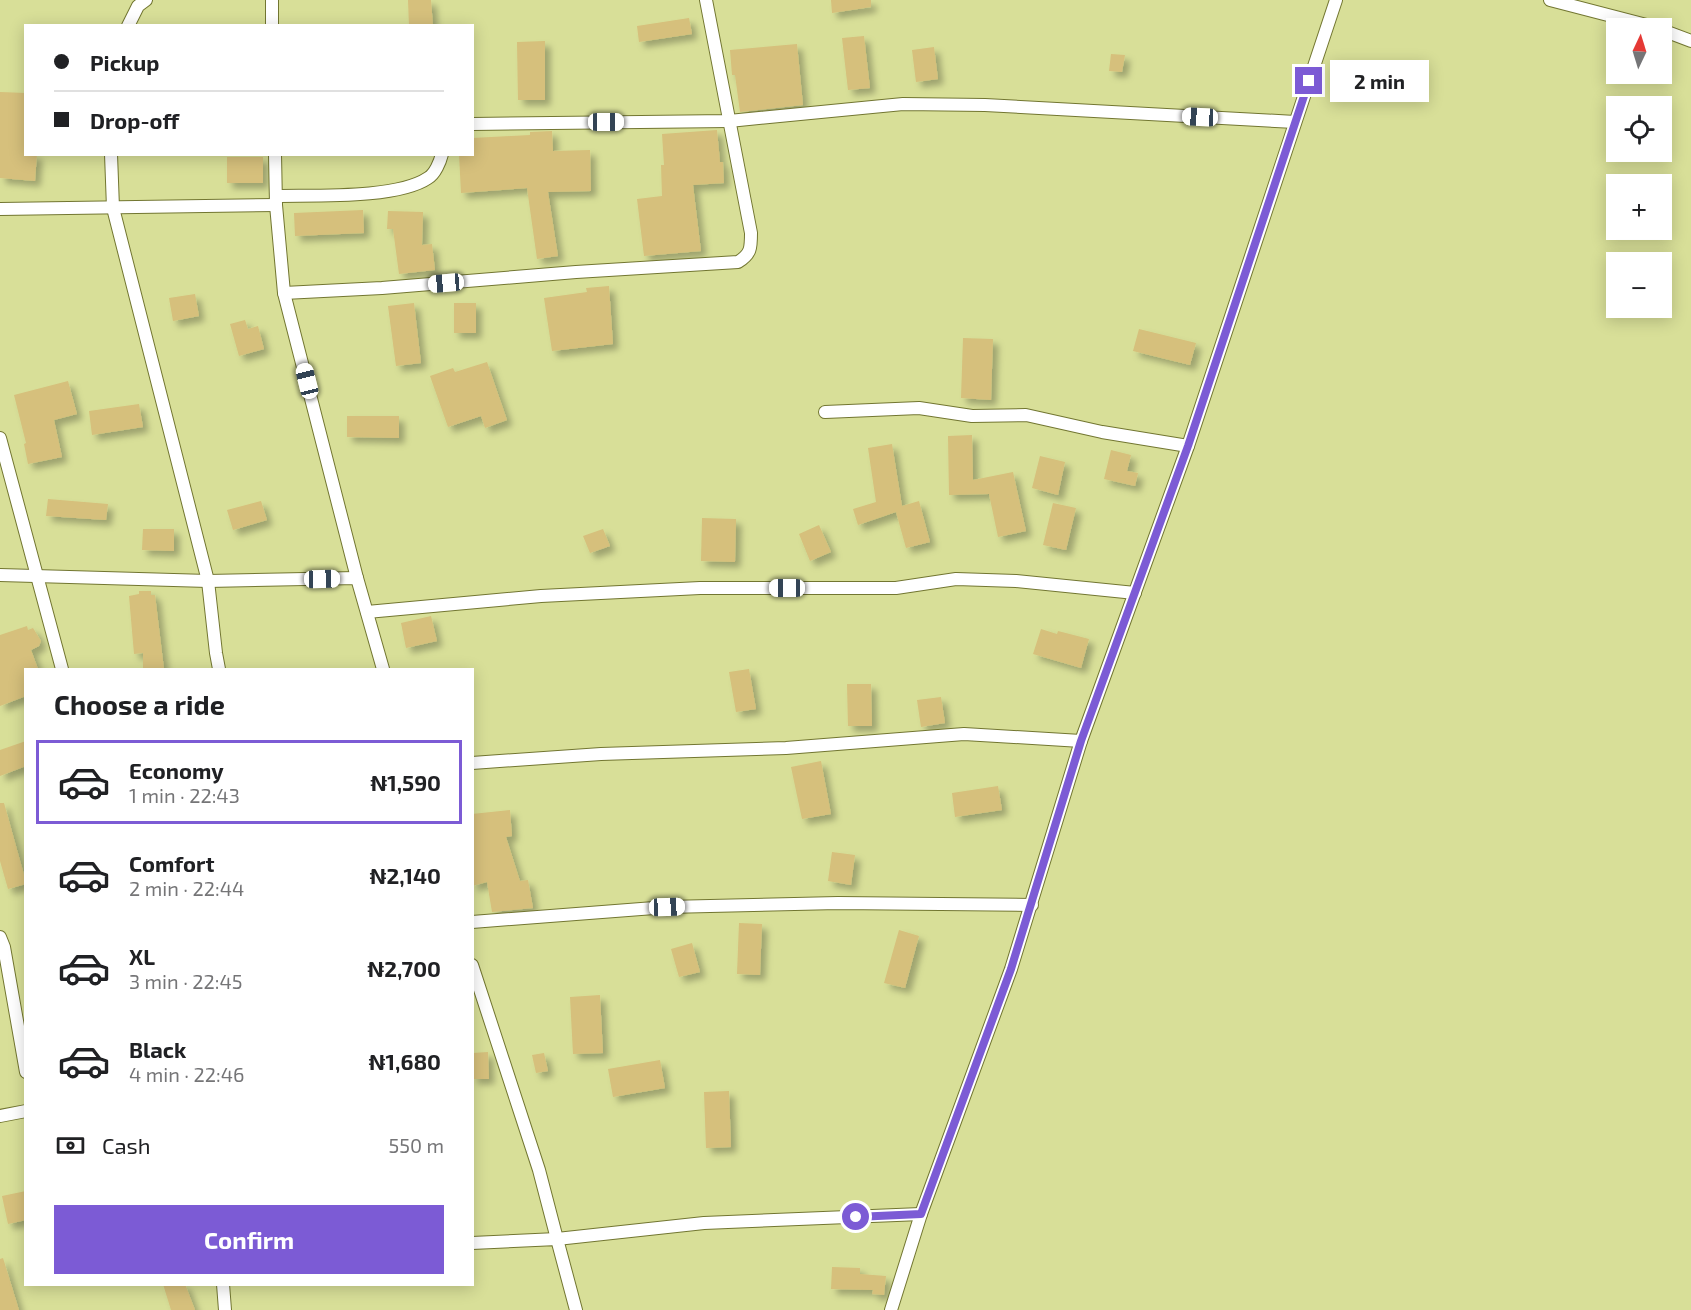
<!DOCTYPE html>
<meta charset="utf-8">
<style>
:root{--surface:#fff;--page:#f2f2f2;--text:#202124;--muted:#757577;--line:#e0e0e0;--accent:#7c5bd5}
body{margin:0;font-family:"Exo 2",sans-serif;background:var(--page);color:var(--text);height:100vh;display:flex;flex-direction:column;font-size:22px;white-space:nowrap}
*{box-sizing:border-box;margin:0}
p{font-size:20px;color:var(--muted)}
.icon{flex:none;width:33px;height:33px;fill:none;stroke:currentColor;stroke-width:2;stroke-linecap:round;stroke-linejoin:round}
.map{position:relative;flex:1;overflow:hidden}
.sheet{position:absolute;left:24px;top:668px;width:450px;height:618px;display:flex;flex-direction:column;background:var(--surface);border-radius:0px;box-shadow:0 3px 15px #0003}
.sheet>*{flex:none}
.hud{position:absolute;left:24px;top:24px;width:450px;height:132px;border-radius:0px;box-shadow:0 3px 15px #0003;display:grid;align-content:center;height:132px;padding:0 30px;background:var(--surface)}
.needle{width:39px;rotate:4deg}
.controls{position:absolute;left:1606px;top:18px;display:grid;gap:12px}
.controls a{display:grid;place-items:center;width:66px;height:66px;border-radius:0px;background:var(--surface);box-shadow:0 3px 15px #0003;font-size:30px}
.end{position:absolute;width:27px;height:27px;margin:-14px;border:8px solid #7c5bd5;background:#fff;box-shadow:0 0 0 3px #fff}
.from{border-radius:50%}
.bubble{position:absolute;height:42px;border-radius:0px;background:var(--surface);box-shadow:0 3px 15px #0003;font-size:20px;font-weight:700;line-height:42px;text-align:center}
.car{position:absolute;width:18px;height:36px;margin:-18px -9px;border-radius:8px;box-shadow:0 0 4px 2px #0007;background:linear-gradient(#fff 24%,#345 0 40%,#fff 0 76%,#345 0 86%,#fff 0)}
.hud b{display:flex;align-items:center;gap:21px;height:57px;font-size:22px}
.hud b+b{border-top:2px solid var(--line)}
.hud i{width:15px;height:15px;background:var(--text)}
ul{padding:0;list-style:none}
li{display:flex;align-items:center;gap:18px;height:84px;margin:0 12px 9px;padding:0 18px;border:3px solid transparent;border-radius:0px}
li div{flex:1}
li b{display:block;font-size:22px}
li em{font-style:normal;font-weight:700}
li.active{border-color:var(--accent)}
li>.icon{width:54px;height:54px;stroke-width:1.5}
h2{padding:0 30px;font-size:27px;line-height:72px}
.pay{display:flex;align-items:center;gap:15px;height:66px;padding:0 30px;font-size:22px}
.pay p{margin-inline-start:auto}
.button{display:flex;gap:12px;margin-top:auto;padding:12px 30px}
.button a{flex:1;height:69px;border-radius:0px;background:var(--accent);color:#fff;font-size:24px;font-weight:700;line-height:69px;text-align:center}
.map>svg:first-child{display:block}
</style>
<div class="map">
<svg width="1691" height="1310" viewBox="0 0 1691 1310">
<defs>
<filter id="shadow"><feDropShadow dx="5.5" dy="5.5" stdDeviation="3" flood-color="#0004"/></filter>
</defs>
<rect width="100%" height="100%" fill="#d8df98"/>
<g fill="#d6c07b" filter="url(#shadow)">
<path d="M408,0H431L433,26H409Z"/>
<path d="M831,0H871V7L832,13Z"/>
<path d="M689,18L692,34L639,42L637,26Z"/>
<path d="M864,36L870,88L848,90L842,38Z"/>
<path d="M545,41V100H518L517,42Z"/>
<path d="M797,44L803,105L740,112L735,75H732L730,50Z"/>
<path d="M934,47L938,79L916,82L912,50Z"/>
<path d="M1111,54L1125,55L1122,72L1109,71Z"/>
<path d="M0,92L26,93V154H37L35,181L0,178Z"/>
<path d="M717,130L720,162H723L724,183L693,185L701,251L644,256L637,199L662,196L661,165H664L662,134Z"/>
<path d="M552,131L553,151L590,150L591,191L548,192L558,256L537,259L527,188L461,193L459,154H472V138L530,135V132Z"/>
<rect x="227" y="157" width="36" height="26"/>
<path d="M363,210L364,233L295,236L294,213Z"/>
<path d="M388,211L423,212L422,245L432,244L435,270L399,274L393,229H387Z"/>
<path d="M609,286L613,344L552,351L544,298L587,292L586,288Z"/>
<path d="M195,294L199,316L173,321L169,298Z"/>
<path d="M414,303L421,363L396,366L388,306Z"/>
<rect x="454" y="303" width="22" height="30"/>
<path d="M245,320L248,329L258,326L264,349L239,356L230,324Z"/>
<path d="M1139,329L1196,343L1190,365L1133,351Z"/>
<path d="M963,338L993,339L991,400L961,398Z"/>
<path d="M487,362L507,420L485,428L481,416L448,427L430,376L453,368L455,372Z"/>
<path d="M68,381L77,414L54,420L62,457L28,464L24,444L26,443L14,395Z"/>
<path d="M139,404L143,427L92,435L89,411Z"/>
<path d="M347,416H399V438L347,437Z"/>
<path d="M972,435L973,480L1013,472L1026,531L998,537L989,494L949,495L948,436Z"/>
<path d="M892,444L902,506L919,501L930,542L906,548L896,512L858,525L853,509L876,502L868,448Z"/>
<path d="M1111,450L1131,455L1127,471L1138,473L1135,486L1104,479Z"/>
<path d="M1040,456L1065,462L1058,495L1032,488Z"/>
<path d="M48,499L108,504L106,520L46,516Z"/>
<path d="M261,501L267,520L233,530L227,510Z"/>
<path d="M1053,503L1076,508L1066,550L1043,545Z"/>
<path d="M702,518L736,519L735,562L701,561Z"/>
<path d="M819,525L831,552L810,561L799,534Z"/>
<path d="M143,529H174V551L142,550Z"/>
<path d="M603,529L610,546L590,553L583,536Z"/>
<path d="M139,591H151V595H155L164,669H143V653L134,654L129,596L139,594Z"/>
<path d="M431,616L437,641L406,648L401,623Z"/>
<path d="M27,626L28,630L33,628L41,641L39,646L31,650L38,669H26V696L0,706V635Z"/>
<path d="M1041,629L1057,634L1058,631L1089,639L1081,668L1033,654Z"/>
<path d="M749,669L756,709L736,712L729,672Z"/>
<path d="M847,684H871L872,726H848Z"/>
<path d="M941,697L945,723L921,727L917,700Z"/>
<path d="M26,741V766L0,776V750Z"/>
<path d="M821,761L831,814L802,819L791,767Z"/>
<path d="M998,786L1002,810L955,817L952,793Z"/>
<path d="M0,803H4L26,882V884L8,889L0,861Z"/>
<path d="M510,810L512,836L506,837L520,881L528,880L533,908L492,912L487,882L472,886V814Z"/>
<path d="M832,852L855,855L851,885L828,881Z"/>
<path d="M739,923L762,924L760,975L737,974Z"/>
<path d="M899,930L919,936L905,988L884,983Z"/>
<path d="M692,943L700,972L679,977L671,949Z"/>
<path d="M600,995L603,1053L573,1054L570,997Z"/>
<path d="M488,1052L489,1079H472V1053Z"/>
<path d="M544,1053L548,1071L536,1073L532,1055Z"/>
<path d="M660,1060L665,1088L613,1097L608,1069Z"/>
<path d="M729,1091L731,1147L706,1148L704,1092Z"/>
<path d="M26,1191V1220L8,1224L2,1196Z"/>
<path d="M3,1258L19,1310H0V1259Z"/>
<path d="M832,1267L860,1268V1274L886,1276L884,1295L872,1294L873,1290L831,1289Z"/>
<path d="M163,1284H185L195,1310H171Z"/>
</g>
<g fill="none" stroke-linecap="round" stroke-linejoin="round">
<g stroke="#727631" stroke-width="14">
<g id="minor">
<path d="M272,0V26"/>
<path d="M1550,0L1658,28"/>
<path d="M128,26L138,6L146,0"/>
<path d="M1662,30L1691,41"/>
<path d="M472,124L729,121L903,104L985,105L1295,122"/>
<path d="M111,154L113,208L208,581L216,653L219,669"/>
<path d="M275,154L276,205L284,293L357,578"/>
<path d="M276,196C314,195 397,199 428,178C435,174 440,162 442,154"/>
<path d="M0,209L276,205"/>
<path d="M284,293L382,288L576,272L738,262C751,254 751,248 751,233L706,0"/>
<path d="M825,412L919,408L972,416L1026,415L1102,432L1188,446"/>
<path d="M0,438L62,669"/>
<path d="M0,575L208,581L357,578L383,669"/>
<path d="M367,612L541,596L700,588H896L956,579L1016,581L1135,593"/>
<path d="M472,763L601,754L786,748L964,734L1081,741"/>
<path d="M472,922L667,907L838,903L1032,905"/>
<path d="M0,937L4,947L26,1072"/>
<path d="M472,965L539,1170L557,1239L704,1223L921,1214"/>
<path d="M0,1116L26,1111"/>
<path d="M472,1243L557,1239L576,1310"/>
<path d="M223,1284L225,1310"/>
<path d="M891,1310L921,1214L1011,969L1081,741L1188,446L1336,0"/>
</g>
</g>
<use href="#minor" stroke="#fff" stroke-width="12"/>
</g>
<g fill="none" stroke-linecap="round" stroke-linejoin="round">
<path stroke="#7c5bd5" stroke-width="8" d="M856,1217L921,1214L1011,969L1081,741L1188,446L1309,81"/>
</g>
</svg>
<div class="controls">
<a><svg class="needle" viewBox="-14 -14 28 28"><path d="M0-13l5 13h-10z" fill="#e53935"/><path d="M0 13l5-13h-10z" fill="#757577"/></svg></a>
<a><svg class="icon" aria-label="locate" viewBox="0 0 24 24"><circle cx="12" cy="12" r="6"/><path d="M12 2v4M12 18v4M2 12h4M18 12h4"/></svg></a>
<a>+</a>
<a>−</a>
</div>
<i class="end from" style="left:856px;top:1217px"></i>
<i class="end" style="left:1309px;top:81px"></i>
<div class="bubble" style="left:1330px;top:60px;width:99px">2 min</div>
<i class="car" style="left:1200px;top:117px;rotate:273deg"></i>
<i class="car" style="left:606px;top:122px;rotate:90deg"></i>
<i class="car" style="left:446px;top:283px;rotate:265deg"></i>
<i class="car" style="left:307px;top:381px;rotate:346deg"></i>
<i class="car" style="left:322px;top:579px;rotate:89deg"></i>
<i class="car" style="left:787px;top:588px;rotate:270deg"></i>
<i class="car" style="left:667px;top:907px;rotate:88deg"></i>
<div class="hud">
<b><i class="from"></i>Pickup</b>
<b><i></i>Drop-off</b>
</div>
<section class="sheet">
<h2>Choose a ride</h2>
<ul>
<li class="active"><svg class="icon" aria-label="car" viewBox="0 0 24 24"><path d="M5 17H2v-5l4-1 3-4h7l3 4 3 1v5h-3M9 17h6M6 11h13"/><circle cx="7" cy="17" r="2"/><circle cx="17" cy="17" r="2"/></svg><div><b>Economy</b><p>1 min · 22:43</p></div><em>₦1,590</em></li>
<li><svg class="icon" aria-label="car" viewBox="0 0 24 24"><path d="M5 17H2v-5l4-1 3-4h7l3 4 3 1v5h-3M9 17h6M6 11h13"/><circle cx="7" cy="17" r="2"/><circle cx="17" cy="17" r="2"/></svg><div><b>Comfort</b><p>2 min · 22:44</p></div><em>₦2,140</em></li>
<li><svg class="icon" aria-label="car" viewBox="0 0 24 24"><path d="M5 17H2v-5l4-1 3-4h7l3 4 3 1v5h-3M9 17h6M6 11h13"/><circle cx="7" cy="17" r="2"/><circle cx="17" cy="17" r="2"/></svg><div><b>XL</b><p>3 min · 22:45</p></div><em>₦2,700</em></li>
<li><svg class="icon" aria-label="car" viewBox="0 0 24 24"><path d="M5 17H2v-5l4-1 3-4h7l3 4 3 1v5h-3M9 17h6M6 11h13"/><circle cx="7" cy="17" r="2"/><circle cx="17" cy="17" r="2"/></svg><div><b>Black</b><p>4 min · 22:46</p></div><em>₦1,680</em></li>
</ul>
<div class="pay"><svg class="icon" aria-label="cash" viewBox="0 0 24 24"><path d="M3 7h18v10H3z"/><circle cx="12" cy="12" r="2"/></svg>Cash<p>550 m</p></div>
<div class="button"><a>Confirm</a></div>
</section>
</div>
